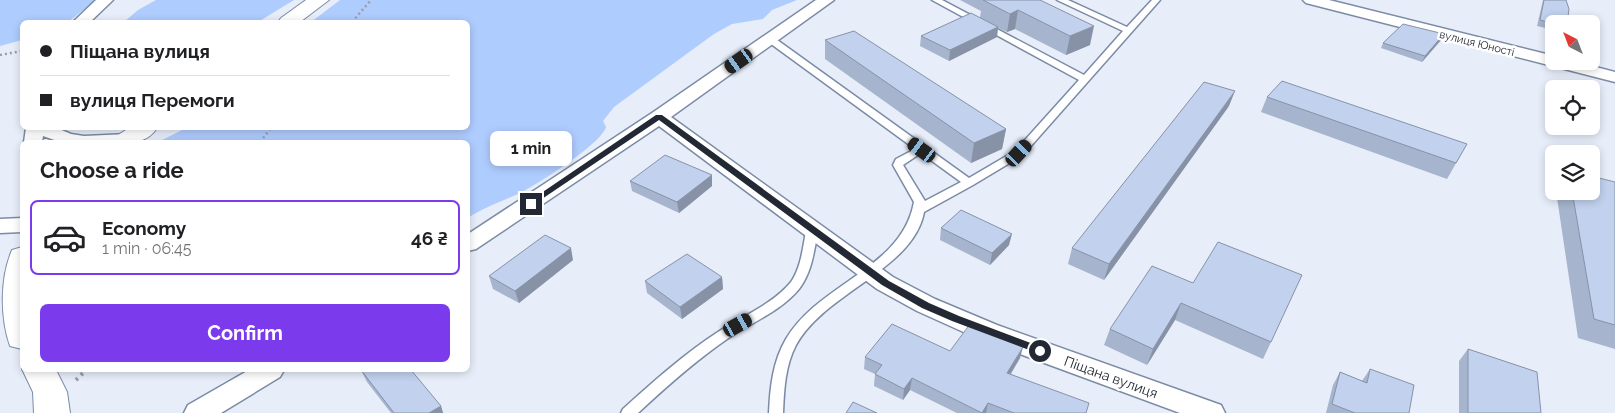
<!DOCTYPE html>
<meta charset="utf-8">
<style>
:root{--surface:#fff;--page:#f6f6f6;--text:#202124;--muted:#757577;--line:#e0e0e0;--accent:#7c3aed}
body{margin:0;font-family:Raleway,sans-serif;background:var(--page);color:var(--text);height:100vh;display:flex;flex-direction:column;font-size:19px;white-space:nowrap}
*{box-sizing:border-box;margin:0}
p{font-size:16px;color:var(--muted)}
.icon{flex:none;width:28px;height:28px;fill:none;stroke:currentColor;stroke-width:2;stroke-linecap:round;stroke-linejoin:round}
.map{position:relative;flex:1;overflow:hidden}
.sheet{position:absolute;left:20px;top:140px;width:450px;height:232px;display:flex;flex-direction:column;background:var(--surface);border-radius:8px;box-shadow:0 2px 8px #0003}
.sheet>*{flex:none}
.guide{position:absolute;left:20px;top:20px;width:450px;height:110px;border-radius:8px;box-shadow:0 2px 8px #0003;display:grid;align-content:center;height:110px;padding:0 20px;background:var(--surface)}
.needle{width:32px;rotate:318deg}
.tools{position:absolute;left:1545px;top:15px;display:grid;gap:10px}
.tools a{display:grid;place-items:center;width:55px;height:55px;border-radius:8px;background:var(--surface);box-shadow:0 2px 8px #0003;font-size:25px}
.end{position:absolute;width:22px;height:22px;margin:-11px;border:6px solid #232934;background:#fff;box-shadow:0 0 0 2px #fff}
.from{border-radius:50%}
.bubble{position:absolute;height:35px;border-radius:8px;background:var(--surface);box-shadow:0 2px 8px #0003;font-size:16px;font-weight:700;line-height:35px;text-align:center}
.car{position:absolute;width:15px;height:30px;margin:-15px -8px;border-radius:6px;box-shadow:0 0 4px 1px #0007;background:linear-gradient(#222 24%,#8ab4d8 0 40%,#222 0 76%,#8ab4d8 0 86%,#222 0)}
.guide b{display:flex;align-items:center;gap:18px;height:48px;font-size:19px}
.guide b+b{border-top:1px solid var(--line)}
.guide i{width:12px;height:12px;background:var(--text)}
ul{padding:0;list-style:none}
li{display:flex;align-items:center;gap:15px;height:75px;margin:0 10px 8px;padding:0 10px;border:2px solid transparent;border-radius:8px}
li div{flex:1}
li b{display:block;font-size:19px}
li em{font-style:normal;font-weight:700}
li.active{border-color:var(--accent)}
li>.icon{width:45px;height:45px;stroke-width:1.5}
h2{padding:0 20px;font-size:22px;line-height:60px}
.action{display:flex;gap:10px;margin-top:auto;padding:10px 20px}
.action a{flex:1;height:58px;border-radius:8px;background:var(--accent);color:#fff;font-size:20px;font-weight:700;line-height:58px;text-align:center}
.map>svg:first-child{display:block}
</style>
<div class="map">
<svg width="1615" height="413" viewBox="0 0 1615 413">
<rect width="100%" height="100%" fill="#e7eefa"/>
<g fill="#afccfe">
<path d="M0,0H96L68,22H22V40L0,46Z"/>
<path d="M156,0H294L258,22H124L138,10Z"/>
<path d="M340,0H797L772,10L763,19L732,24L714,34L614,107L603,121L606,127C601,144 538,184 520,193C503,201 484,207 468,218V142H158L186,128H468V22H311Z"/>
</g>
<g fill="none" stroke-linecap="round" stroke-linejoin="round">
<g stroke="#7c8ba5" stroke-width="3">
<g id="lane">
<path d="M932,0H942L1084,75L1123,31L1057,0H1068L1127,27L1152,0H1160L1023,155L973,185L924,212C914,269 824,293 796,345C785,366 784,390 783,413H769C770,387 773,361 786,339C820,282 902,269 914,202L893,165L896,159L915,149L767,41V37H773L969,178L1015,151L1079,80ZM921,153L961,182L925,201L903,165Z"/>
<path d="M812,227L818,231C814,251 812,272 799,289C780,312 750,323 727,339C695,361 666,387 638,413H621L623,409C653,382 684,354 718,332C742,316 772,305 791,282C801,268 803,247 806,231Z"/>
</g>
</g>
<g stroke="#7c8ba5" stroke-width="3">
<g id="street">
<path d="M96,0H113L90,22H73Z"/>
<path d="M816,0H834L671,117L893,277L935,299L997,325L1221,405L1225,413H1180L979,339L917,311L877,289L659,126L476,249L468,251V234L652,113Z"/>
<path d="M1303,0H1329L1554,56V61H1573L1615,72V82L1306,3Z"/>
<path d="M26,128H57L71,134L84,136L128,134L135,136L138,140L136,142H60L43,136L42,142H24Z"/>
<path d="M22,218V232L0,233V219Z"/>
<path d="M249,370H284L280,377L221,413H184L188,405Z"/>
</g>
</g>
<g stroke="#7c8ba5" stroke-width="2">
<g id="secondary">
<path d="M306,0H329L300,22H278L281,18Z"/>
<path d="M129,128H157C146,145 130,142 112,142L115,137Z"/>
<path d="M22,247V349L10,346C0,317 0,278 12,250Z"/>
<path d="M22,369L56,370L67,392L70,413H34L33,392Z"/>
</g>
</g>
<g stroke="#989eaa" stroke-width="2.5" stroke-dasharray="2 3" stroke-linecap="butt">
<path d="M352,22L371,0"/>
<path d="M0,55L22,51"/>
<path d="M260,142L271,128"/>
</g>
<path stroke="#989eaa" stroke-width="4" stroke-dasharray="2.5 4.5" stroke-linecap="butt" d="M76,380L86,370"/>
<use href="#lane" fill="#fff" fill-rule="evenodd"/>
<use href="#street" fill="#fff" fill-rule="evenodd"/>
<use href="#secondary" fill="#fff" fill-rule="evenodd"/>
</g>
<g fill="#a6b4cd">
<path d="M960,0H1040L1090,45L1066,55L1015,29L1007,32L998,28L997,37L949,61L920,46L921,36L980,17L981,11Z"/>
<path d="M1543,0H1566L1554,24V30L1537,26Z"/>
<path d="M1444,34L1441,40L1422,62L1381,48L1383,43Z"/>
<path d="M825,40L1006,129L1002,149L971,163L825,59Z"/>
<path d="M1267,97L1467,144L1447,179L1261,112Z"/>
<path d="M1229,106L1104,280L1068,264L1072,248Z"/>
<path d="M712,175V186L679,213L632,191L630,181Z"/>
<path d="M1615,182V349L1578,338L1556,191H1591Z"/>
<path d="M941,228L1009,245L990,265L940,240Z"/>
<path d="M573,260L519,303L493,289L489,276Z"/>
<path d="M722,277L723,289L682,319L647,293L645,281Z"/>
<path d="M1193,283L1271,342L1263,359L1175,320L1147,365L1104,345L1110,329Z"/>
<path d="M1468,349L1541,413H1459V361Z"/>
<path d="M950,351L1020,358L1011,374L1086,413H957L910,390L903,400L874,386L875,374L864,369L865,357Z"/>
<path d="M1370,369L1409,413H1326L1333,385L1340,372L1362,381Z"/>
<path d="M361,370L441,406L443,413H391L367,382Z"/>
</g>
<g fill="#8792a7">
<path d="M1018,10L1015,29L1007,32L1010,14Z"/>
<path d="M1094,26L1090,45L1066,55L1070,36Z"/>
<path d="M998,27L997,37L949,61L950,50Z"/>
<path d="M1444,34L1441,40L1422,62L1425,56Z"/>
<path d="M1235,91L1229,106L1104,280L1109,264Z"/>
<path d="M1006,129L1002,149L971,163L974,143Z"/>
<path d="M712,175V186L679,213L677,202Z"/>
<path d="M1012,234L1009,245L990,265L992,253Z"/>
<path d="M571,248L573,260L519,303L515,291Z"/>
<path d="M722,277L723,289L682,319L680,307Z"/>
<path d="M1181,303L1175,320L1147,365L1153,349Z"/>
<path d="M1023,347L1020,358L1004,384L1007,373Z"/>
<path d="M912,378L910,390L903,400L904,389Z"/>
<path d="M988,403L986,413H982Z"/>
<path d="M441,406L443,413H429Z"/>
</g>
<g fill="#c1d1ee" stroke="#8792a7">
<path d="M983,0H1040L1094,26L1070,36L1018,10L1010,14Z"/>
<path d="M1544,0H1566L1569,9L1567,24H1555L1540,20Z"/>
<path d="M971,13L998,27L950,50L921,36Z"/>
<path d="M1403,24L1444,34L1425,56L1383,43Z"/>
<path d="M854,31L1006,129L974,143L825,40Z"/>
<path d="M1282,81L1467,144L1456,163L1267,97Z"/>
<path d="M1204,82L1235,91L1109,264L1072,248Z"/>
<path d="M665,155L712,175L677,202L630,181Z"/>
<path d="M1591,176L1615,182V325L1594,319L1572,191H1591Z"/>
<path d="M961,210L1012,234L992,253L941,228Z"/>
<path d="M545,235L571,248L515,291L489,276Z"/>
<path d="M1218,242L1302,275L1271,342L1181,303L1153,349L1110,329L1152,266L1193,283Z"/>
<path d="M687,254L722,277L680,307L645,281Z"/>
<path d="M892,324L950,351L970,324L1023,347L1007,373L1089,403L1086,413H1014L988,403L982,413L912,378L904,389L875,374L882,365L865,357Z"/>
<path d="M1468,349L1537,372L1541,413H1468Z"/>
<path d="M1370,369L1414,385L1409,413H1355L1332,404L1340,372L1367,383Z"/>
<path d="M361,370H411L441,406L429,413H394Z"/>
<path d="M853,402L877,413H846Z"/>
</g>
<path fill="#232934" d="M656,115H662L889,281L929,303L959,316L1044,348V353H1037L952,321L922,308L882,285L659,120L533,205H528V202Z"/>
<g text-anchor="middle" stroke-width="5" stroke-linejoin="round" paint-order="stroke">
<g font-size="11" fill="#232934" stroke="#fff">
<text transform="translate(1477 43) rotate(14)" y="4">вулиця Юності</text>
</g>
<g font-size="14" fill="#232934" stroke="#fff">
<text transform="translate(1111 377) rotate(20)" y="5">Піщана вулиця</text>
</g>
</g>
</svg>
<div class="tools">
<a><svg class="needle" viewBox="-14 -14 28 28"><path d="M0-13l5 13h-10z" fill="#e53935"/><path d="M0 13l5-13h-10z" fill="#757577"/></svg></a>
<a><svg class="icon" aria-label="locate" viewBox="0 0 24 24"><circle cx="12" cy="12" r="6"/><path d="M12 2v4M12 18v4M2 12h4M18 12h4"/></svg></a>
<a><svg class="icon" aria-label="layers" viewBox="0 0 24 24"><path d="M12 4l9 5-9 5-9-5zM3 14l9 5 9-5"/></svg></a>
</div>
<i class="end from" style="left:1040px;top:351px"></i>
<i class="end" style="left:531px;top:204px"></i>
<div class="bubble" style="left:490px;top:131px;width:82px">1 min</div>
<i class="car" style="left:739px;top:61px;rotate:235deg"></i>
<i class="car" style="left:922px;top:150px;rotate:306deg"></i>
<i class="car" style="left:1019px;top:153px;rotate:43deg"></i>
<i class="car" style="left:738px;top:325px;rotate:61deg"></i>
<div class="guide">
<b><i class="from"></i>Піщана вулиця</b>
<b><i></i>вулиця Перемоги</b>
</div>
<section class="sheet">
<h2>Choose a ride</h2>
<ul>
<li class="active"><svg class="icon" aria-label="car" viewBox="0 0 24 24"><path d="M5 17H2v-5l4-1 3-4h7l3 4 3 1v5h-3M9 17h6M6 11h13"/><circle cx="7" cy="17" r="2"/><circle cx="17" cy="17" r="2"/></svg><div><b>Economy</b><p>1 min · 06:45</p></div><em>46 ₴</em></li>
</ul>
<div class="action"><a>Confirm</a></div>
</section>
</div>
